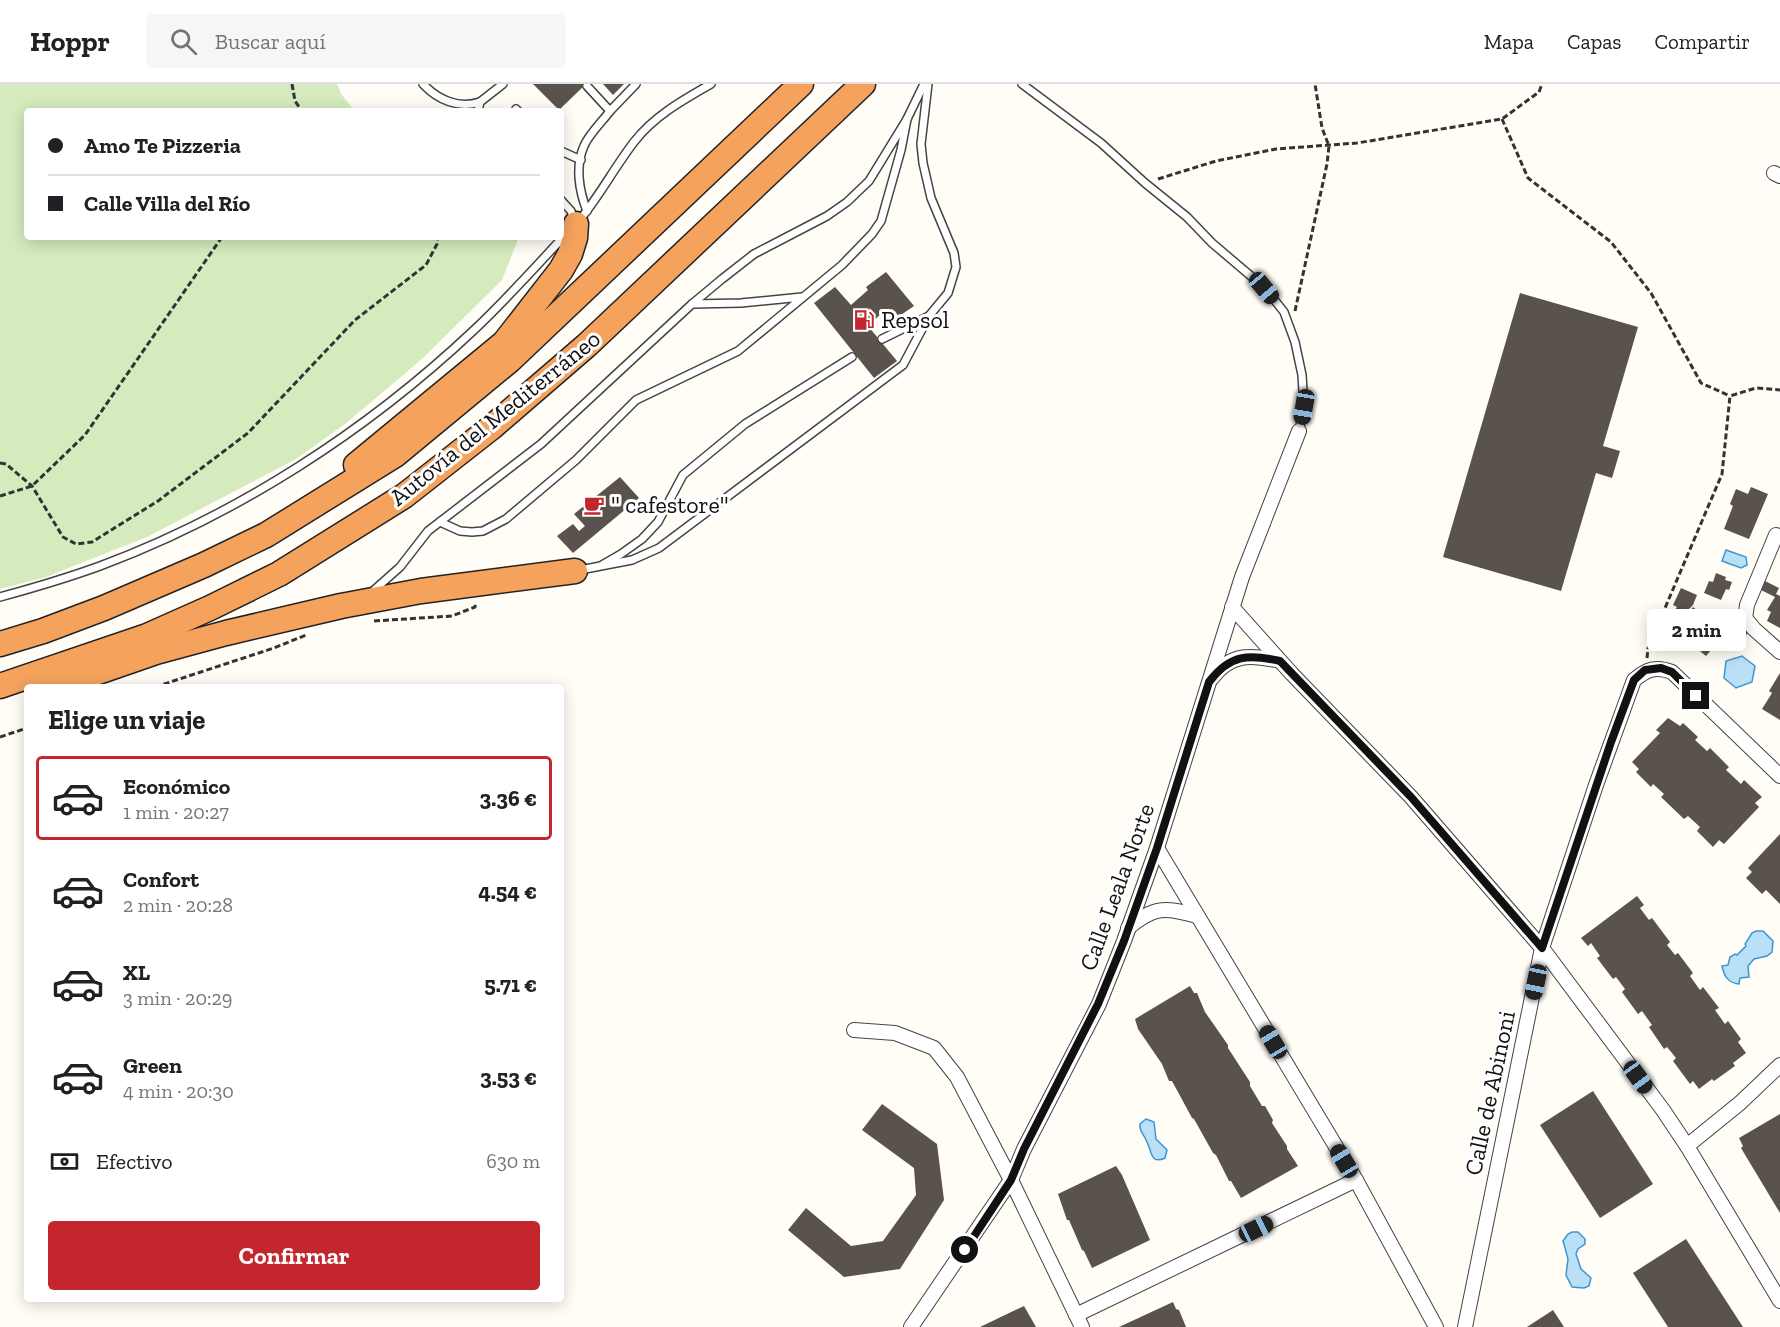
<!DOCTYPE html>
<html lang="es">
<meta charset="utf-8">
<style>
:root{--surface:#fff;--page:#f6f6f6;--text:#202124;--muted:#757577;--line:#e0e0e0;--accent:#c4262e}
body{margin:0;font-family:"Zilla Slab",serif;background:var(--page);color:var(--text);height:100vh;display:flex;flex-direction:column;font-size:22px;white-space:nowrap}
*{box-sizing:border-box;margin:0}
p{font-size:20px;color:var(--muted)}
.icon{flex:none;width:33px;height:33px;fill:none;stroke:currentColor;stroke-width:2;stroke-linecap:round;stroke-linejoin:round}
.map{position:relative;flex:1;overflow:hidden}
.sheet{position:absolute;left:24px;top:600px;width:540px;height:618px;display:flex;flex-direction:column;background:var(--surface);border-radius:6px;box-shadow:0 3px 15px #0003}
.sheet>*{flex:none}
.banner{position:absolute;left:24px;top:24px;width:540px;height:132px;border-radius:6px;box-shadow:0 3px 15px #0003;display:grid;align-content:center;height:132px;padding:0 24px;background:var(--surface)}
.end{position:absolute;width:27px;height:27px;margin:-14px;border:8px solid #111;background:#fff;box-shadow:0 0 0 3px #fff}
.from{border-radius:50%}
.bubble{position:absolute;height:42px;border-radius:6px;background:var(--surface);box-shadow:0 3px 15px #0003;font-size:20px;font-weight:800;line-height:42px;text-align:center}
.car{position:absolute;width:18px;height:36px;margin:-18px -9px;border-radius:8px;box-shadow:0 0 4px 2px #0007;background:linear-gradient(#222 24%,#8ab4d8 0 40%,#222 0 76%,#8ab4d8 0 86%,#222 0)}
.banner b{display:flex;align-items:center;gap:21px;height:57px;font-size:22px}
.banner b+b{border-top:2px solid var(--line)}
.banner i{width:15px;height:15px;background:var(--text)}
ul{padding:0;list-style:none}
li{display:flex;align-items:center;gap:18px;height:84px;margin:0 12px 9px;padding:0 12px;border:3px solid transparent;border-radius:6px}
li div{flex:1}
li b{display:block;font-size:22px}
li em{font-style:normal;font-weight:800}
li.current{border-color:var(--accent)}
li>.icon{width:54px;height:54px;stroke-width:1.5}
h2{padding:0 24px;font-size:27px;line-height:72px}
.pay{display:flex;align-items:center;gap:15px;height:66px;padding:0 24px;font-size:22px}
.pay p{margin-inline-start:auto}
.cta{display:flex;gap:12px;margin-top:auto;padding:12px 24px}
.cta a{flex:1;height:69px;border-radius:6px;background:var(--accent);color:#fff;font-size:24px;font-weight:800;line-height:69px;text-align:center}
header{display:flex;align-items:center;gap:36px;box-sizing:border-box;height:84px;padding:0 30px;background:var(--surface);border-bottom:2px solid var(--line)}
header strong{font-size:28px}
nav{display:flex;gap:33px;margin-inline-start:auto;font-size:21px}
.search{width:420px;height:54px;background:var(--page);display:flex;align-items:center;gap:15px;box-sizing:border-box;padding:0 21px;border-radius:6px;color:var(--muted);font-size:22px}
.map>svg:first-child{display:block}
</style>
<header>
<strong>Hoppr</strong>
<div class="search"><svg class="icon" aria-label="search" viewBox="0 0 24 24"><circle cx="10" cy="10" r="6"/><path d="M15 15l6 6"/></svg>Buscar aquí</div>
<nav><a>Mapa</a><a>Capas</a><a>Compartir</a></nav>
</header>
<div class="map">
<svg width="1780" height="1243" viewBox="0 0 1780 1243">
<rect width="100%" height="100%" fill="#fffdf5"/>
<path fill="#d5ebbd" d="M0,0H337L341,10L355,27H27V153H519L502,196L422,275L345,340L296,375L147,453L46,493L0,505Z"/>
<g fill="#b9e0f7" stroke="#3f96cf" stroke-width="1.5">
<path d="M1726,466L1746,473L1747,481L1741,484L1722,477Z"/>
<path d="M1742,572L1755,582L1752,598L1736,604L1724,594L1726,577Z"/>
<path d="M1756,847H1763L1773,857L1772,868L1767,872L1754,875L1748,882L1749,893L1740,894L1739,900C1728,899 1724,892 1722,882L1728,881L1730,873L1735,870L1737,871L1746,862L1745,860L1752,849Z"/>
<path d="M1146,1035L1154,1038L1156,1055L1167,1066L1165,1074C1150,1081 1152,1067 1147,1058C1144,1050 1139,1048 1140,1040Z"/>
<path d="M1572,1148H1578L1585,1155V1160L1578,1165L1576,1170L1581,1185L1591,1194L1589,1202L1584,1204L1572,1203L1566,1191L1568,1175L1563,1157L1568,1150Z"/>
</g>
<g fill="#5a524d">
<path d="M533,0H586L559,26Z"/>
<path d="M603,0H624L613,11Z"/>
<path d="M886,188L914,222L892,237L884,227L868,242L897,277L874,294L814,219L835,203L851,221L868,206L866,203Z"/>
<path d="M1520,209L1638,243L1603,362L1620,367L1612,394L1596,389L1561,507L1443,473Z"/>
<path d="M620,393L639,414L573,469L557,452L573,440L579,447L585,442L574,430Z"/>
<path d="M1751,403L1768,410L1749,455L1724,445L1733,422L1730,420L1736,405L1748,410Z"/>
<path d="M1716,489L1726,493L1725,496L1732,498L1729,506L1726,505L1721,516L1704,509L1709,497L1713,498Z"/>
<path d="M1765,497L1779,504L1776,510L1780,512V544L1767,537L1771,528L1767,526L1775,513L1761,506Z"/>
<path d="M1681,504L1697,511L1693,521L1686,528L1684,527L1681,531L1674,527L1677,523L1673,521Z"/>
<path d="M1693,523L1709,536L1714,529L1731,542L1706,572L1674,546L1682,536L1689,542L1693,537L1687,532Z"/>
<path d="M1741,541L1748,549L1738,560L1731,554Z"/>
<path d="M1780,589V636L1762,625L1772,609L1769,607Z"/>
<path d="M1668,634L1680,642L1683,639L1698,653L1695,656L1707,667L1710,664L1729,683L1726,686L1741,700L1744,696L1762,713L1755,719L1759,723L1724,760L1719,756L1713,763L1697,747L1700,743L1688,732L1684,735L1661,713L1664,710L1653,700L1651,703L1636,688L1639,685L1632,678L1660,649L1656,646Z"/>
<path d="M1780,750V820L1766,806L1762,810L1746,794L1752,788L1748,784Z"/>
<path d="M1637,812L1644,821L1640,824L1649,836L1652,834L1670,858L1667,861L1675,871L1678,869L1693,889L1690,892L1700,906L1703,903L1719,924L1715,926L1725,940L1728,937L1741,955L1738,958L1746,969L1733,979L1735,982L1714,997L1712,995L1699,1005L1693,997L1690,1000L1673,977L1676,974L1667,963L1664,965L1649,943L1652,941L1642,927L1638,930L1622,908L1625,905L1616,893L1613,895L1597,874L1600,872L1591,859L1588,862L1581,854Z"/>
<path d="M1190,902L1194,909H1197L1205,928L1228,961V964L1250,998V1002L1262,1022H1265L1273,1036L1272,1039L1287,1062V1065L1298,1082L1241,1114L1231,1097H1229L1216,1071L1213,1069L1194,1035L1192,1034L1172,997H1169L1162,980L1138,945L1135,935Z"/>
<path d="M1593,1007L1653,1100L1600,1134L1540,1041Z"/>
<path d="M882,1020L937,1060L944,1116L900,1185L844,1193L788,1146L806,1124L851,1162L883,1157L916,1111L914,1084L862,1046Z"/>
<path d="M1780,1030V1129L1741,1064L1743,1062L1739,1054Z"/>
<path d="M1116,1082L1122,1091L1150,1156L1092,1184L1084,1167L1082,1166L1069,1136H1067L1058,1110Z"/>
<path d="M1686,1155L1743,1243H1668L1633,1189Z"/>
<path d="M1173,1218L1176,1225L1179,1226L1186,1243H1119Z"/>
<path d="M1024,1222L1036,1243H980Z"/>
<path d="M1553,1226L1564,1243H1527Z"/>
</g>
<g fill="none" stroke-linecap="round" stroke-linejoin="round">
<g stroke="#444" stroke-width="10">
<g id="service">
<path d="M423,0C438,16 459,25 480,18"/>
<path d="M1022,0L1101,59L1145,99L1187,133L1212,159L1265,204L1284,228L1295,258L1302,291L1304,323L1299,347"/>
<path d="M587,2L610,27C602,38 589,50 584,62C575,82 579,107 587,127"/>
<path d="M516,25L518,27"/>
<path d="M478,27L480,18L503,0"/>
<path d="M610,27L636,0"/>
<path d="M561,67L581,76"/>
<path d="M561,116L571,127L574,136"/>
<path d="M578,138C599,113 614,84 634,58C654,32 683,16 711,0"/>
<path d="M692,220L741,219L802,213"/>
<path d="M882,255L929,232"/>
<path d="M440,438L460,447L472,448L483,447L506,435L576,376L636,316L738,267L842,181L872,150L881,137L901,66L907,35L924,0"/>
<path d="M602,481L621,470L642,455L658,438L683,391L745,340L852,273"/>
<path d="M580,486L632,476L659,464L903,281L929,232L948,209L956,183L954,169L931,114L923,79L921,60L928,0"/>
<path d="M373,507L400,483L428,447L541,360L692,220L722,195L754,170L827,132L847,118L869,97L907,35"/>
<path d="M0,513C33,504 67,494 100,482C237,431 367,347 474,246C507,215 537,181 568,148"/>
</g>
</g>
<g stroke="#444" stroke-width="16">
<g id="minor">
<path d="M1774,89L1780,92"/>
<path d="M1780,453L1776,451L1747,521L1745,534L1754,545L1780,568"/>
<path d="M1232,523L1292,590L1411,713L1542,864L1663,1026L1687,1062L1780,1217"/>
<path d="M1212,594C1231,568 1253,571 1280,577"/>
<path d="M1157,764L1356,1096L1436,1243"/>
<path d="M1128,844C1154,822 1165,823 1197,832"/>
<path d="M854,946L895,949L934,964L957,993L1011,1096L1082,1243"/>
<path d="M1687,1062L1740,1019L1780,981"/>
<path d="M1076,1231L1356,1096"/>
<path d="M911,1243L1011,1096L1024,1065L1099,920L1124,857L1157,764L1242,493L1299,347"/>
<path d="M1465,1243L1542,864L1596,701L1634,596C1647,585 1656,582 1672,588L1780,692"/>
</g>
</g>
<g stroke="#222" stroke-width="27">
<g id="motorway">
<path d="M356,381L504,259L561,186L570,170L575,154L576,140"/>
<path d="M0,560L43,547L104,524L204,481L266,451L395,371L510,276L801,0"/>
<path d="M44,597L78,595L156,568L226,549L341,522L421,507L575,487"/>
<path d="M0,602L147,552L210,524L279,490L404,412L492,343L587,261L863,0"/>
</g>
</g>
<g stroke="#333" stroke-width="3" stroke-dasharray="6 3" stroke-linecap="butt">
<path d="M292,0L295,17L302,27"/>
<path d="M1502,35L1528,94L1611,158L1651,209L1701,299L1730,312"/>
<path d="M1158,95L1216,77L1276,65L1357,59L1502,35L1539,8L1542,0"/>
<path d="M1295,227L1327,80L1329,62L1322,44L1315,0"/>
<path d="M0,379L6,380L32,402L63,453L76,460L92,458L158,417L248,349L355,236L426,181L437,160L438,153"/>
<path d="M0,412L32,402L85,351L222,153"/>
<path d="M374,537L452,532L475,523L476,518"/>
<path d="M1647,574L1648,564L1722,390L1730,312L1756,304L1780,306"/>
<path d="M155,603L274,564L306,551"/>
<path d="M0,653L27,644"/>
</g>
<use href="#service" stroke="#fff" stroke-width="7"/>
<use href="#minor" stroke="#fff" stroke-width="14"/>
<use href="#motorway" stroke="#f5a25d" stroke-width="24"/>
</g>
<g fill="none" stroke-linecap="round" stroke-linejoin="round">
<path stroke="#111" stroke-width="8" d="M965,1166L1011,1096L1024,1065L1098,920L1124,857L1157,764L1209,598C1230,570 1249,570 1280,577L1411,713L1542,864L1611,658L1634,596L1645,586L1661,584L1672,588L1696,612"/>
</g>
<defs>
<g id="fuel-bare" transform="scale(1.62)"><path d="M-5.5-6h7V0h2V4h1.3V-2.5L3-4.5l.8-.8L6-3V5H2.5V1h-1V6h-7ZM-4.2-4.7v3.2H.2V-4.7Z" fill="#c4262e" stroke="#fff" stroke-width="2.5" paint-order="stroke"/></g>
<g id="cafe-bare" transform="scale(1.62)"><path d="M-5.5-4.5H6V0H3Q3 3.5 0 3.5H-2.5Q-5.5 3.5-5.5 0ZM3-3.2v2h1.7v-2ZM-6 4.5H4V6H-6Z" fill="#c4262e" stroke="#fff" stroke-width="2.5" paint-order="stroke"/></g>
</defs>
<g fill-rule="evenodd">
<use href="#fuel-bare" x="864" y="236"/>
<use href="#cafe-bare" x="594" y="421"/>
</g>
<g text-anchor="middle" stroke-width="6" stroke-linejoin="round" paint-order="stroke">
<g font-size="24" fill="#111" stroke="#fff" text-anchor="start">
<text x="881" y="244">Repsol</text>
<text x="611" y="429">" cafestore"</text>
</g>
<g font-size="24" fill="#111" stroke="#fff">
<text transform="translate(495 334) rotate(-39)" y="8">Autovía del Mediterráneo</text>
<text transform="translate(1117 803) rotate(-70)" y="8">Calle Leala Norte</text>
<text transform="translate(1490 1009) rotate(-78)" y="8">Calle de Abinoni</text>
</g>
</g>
</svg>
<i class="end from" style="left:965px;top:1166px"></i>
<i class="end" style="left:1696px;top:612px"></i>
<div class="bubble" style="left:1647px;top:525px;width:99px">2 min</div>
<i class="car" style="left:1264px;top:204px;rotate:140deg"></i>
<i class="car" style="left:1304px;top:323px;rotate:190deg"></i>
<i class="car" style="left:1536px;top:898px;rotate:192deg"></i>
<i class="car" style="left:1273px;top:958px;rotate:329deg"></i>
<i class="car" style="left:1638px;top:993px;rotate:144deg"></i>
<i class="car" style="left:1344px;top:1077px;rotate:329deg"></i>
<i class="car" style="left:1256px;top:1145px;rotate:64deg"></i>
<div class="banner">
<b><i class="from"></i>Amo Te Pizzeria</b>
<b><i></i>Calle Villa del Río</b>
</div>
<section class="sheet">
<h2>Elige un viaje</h2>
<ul>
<li class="current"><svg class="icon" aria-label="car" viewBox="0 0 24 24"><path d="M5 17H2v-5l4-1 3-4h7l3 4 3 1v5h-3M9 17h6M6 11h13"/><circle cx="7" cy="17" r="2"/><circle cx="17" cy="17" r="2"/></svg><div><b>Económico</b><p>1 min · 20:27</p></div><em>3.36 €</em></li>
<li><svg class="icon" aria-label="car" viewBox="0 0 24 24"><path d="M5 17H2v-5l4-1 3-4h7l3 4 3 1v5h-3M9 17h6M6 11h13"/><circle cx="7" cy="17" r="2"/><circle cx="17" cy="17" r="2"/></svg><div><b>Confort</b><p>2 min · 20:28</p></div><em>4.54 €</em></li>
<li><svg class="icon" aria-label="car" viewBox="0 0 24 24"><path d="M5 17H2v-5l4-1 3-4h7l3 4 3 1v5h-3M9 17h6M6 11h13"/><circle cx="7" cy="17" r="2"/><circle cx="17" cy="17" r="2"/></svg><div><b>XL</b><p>3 min · 20:29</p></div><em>5.71 €</em></li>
<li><svg class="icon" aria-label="car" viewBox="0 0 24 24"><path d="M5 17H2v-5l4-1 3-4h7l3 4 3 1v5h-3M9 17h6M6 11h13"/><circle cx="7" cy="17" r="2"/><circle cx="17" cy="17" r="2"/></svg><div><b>Green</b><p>4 min · 20:30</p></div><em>3.53 €</em></li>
</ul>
<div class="pay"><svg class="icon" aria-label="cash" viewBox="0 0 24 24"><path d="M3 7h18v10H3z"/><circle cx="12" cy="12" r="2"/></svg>Efectivo<p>630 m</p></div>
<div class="cta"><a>Confirmar</a></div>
</section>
</div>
